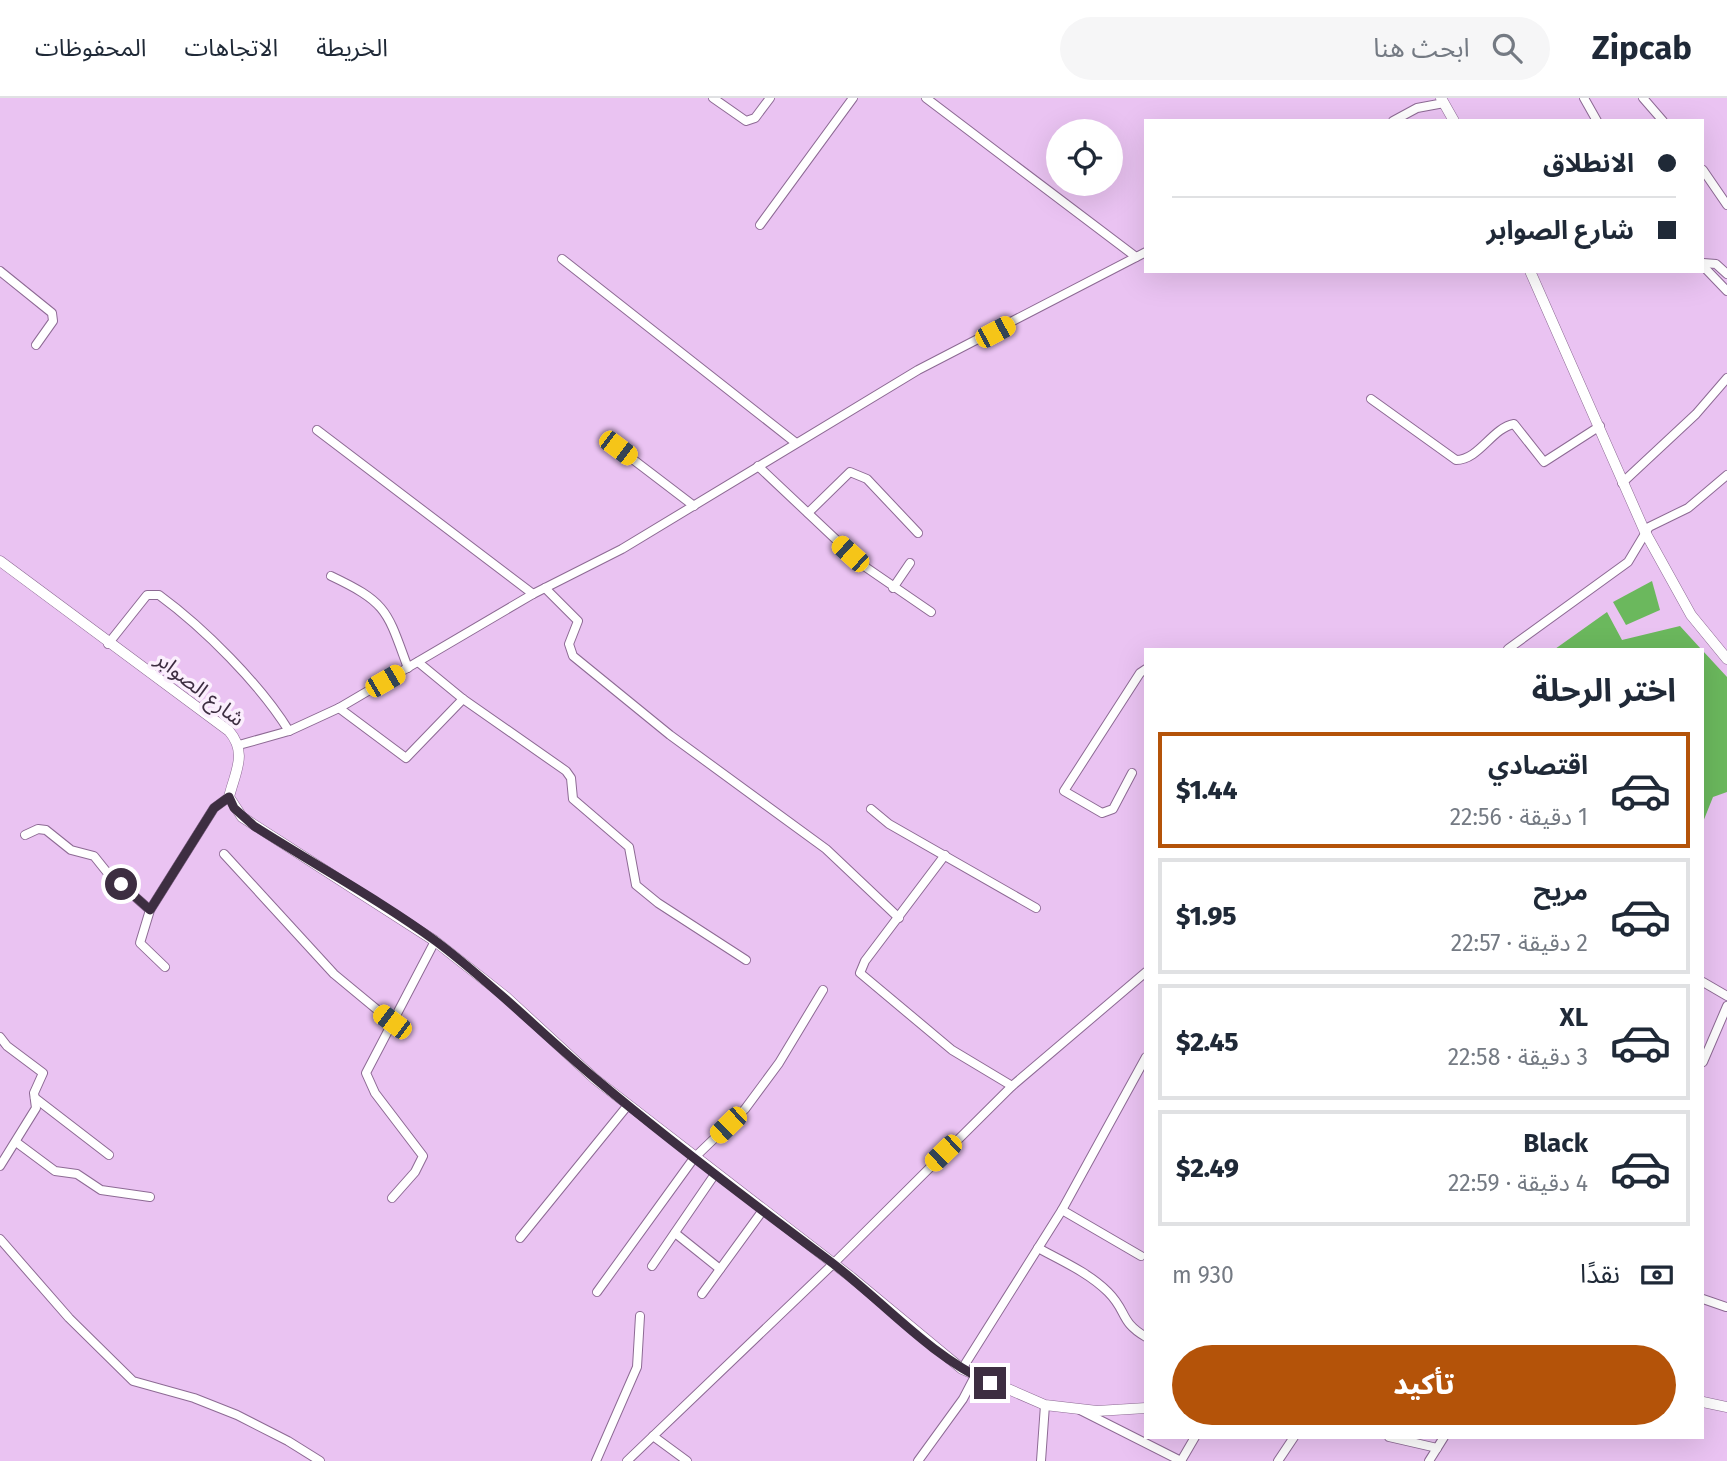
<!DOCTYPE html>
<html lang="ar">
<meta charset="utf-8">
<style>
:root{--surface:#fff;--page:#f6f6f7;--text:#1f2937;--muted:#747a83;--line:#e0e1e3;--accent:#b45309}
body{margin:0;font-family:"Fira Sans","Noto Sans Arabic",sans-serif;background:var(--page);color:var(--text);direction:rtl;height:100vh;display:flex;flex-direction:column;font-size:26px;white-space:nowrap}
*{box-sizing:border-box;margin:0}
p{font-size:23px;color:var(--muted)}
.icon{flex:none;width:38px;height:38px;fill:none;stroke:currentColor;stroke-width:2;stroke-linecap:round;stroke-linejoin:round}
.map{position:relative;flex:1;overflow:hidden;direction:ltr}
.sheet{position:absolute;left:1144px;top:550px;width:560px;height:791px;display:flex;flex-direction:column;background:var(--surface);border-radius:0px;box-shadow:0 7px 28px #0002;direction:rtl}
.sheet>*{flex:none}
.banner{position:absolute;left:1144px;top:21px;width:560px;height:154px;border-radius:0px;box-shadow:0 7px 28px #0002;direction:rtl;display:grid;align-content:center;height:154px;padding:0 28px;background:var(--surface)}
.tools{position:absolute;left:1046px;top:21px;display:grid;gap:14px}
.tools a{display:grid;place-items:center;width:77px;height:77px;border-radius:50%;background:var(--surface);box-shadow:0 7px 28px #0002;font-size:35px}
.end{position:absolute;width:32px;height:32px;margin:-16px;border:9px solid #3d2e41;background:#fff;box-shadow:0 0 0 4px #fff}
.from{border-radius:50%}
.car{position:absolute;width:21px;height:42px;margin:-21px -10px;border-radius:9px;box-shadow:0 0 5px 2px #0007;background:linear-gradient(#f5c518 24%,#345 0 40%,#f5c518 0 76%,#345 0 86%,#f5c518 0)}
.banner b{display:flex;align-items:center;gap:24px;height:66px;font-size:26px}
.banner b+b{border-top:2px solid var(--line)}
.banner i{width:18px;height:18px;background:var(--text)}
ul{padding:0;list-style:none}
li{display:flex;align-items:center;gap:21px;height:116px;margin:0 14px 10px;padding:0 14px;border:4px solid var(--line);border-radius:0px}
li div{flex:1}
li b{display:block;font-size:26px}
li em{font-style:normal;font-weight:800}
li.current{border-color:var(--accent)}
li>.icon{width:63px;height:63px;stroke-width:1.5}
h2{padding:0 28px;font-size:32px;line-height:84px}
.pay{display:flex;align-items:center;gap:18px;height:77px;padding:0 28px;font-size:26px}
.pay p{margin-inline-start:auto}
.action{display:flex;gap:14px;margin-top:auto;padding:14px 28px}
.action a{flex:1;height:80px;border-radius:42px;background:var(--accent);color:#fff;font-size:28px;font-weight:800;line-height:80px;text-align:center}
header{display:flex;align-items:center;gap:42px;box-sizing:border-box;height:98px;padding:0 35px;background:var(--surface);border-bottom:2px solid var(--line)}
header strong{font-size:33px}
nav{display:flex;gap:38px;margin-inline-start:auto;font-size:24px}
.search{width:490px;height:63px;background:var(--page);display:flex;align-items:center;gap:18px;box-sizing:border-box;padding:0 24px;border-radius:38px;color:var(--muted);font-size:26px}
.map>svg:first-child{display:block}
</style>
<header>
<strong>Zipcab</strong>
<div class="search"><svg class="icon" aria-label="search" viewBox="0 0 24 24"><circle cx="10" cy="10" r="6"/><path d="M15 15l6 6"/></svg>ابحث هنا</div>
<nav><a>الخريطة</a><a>الاتجاهات</a><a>المحفوظات</a></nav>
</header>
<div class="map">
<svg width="1727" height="1363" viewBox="0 0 1727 1363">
<rect width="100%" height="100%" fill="#eac3f2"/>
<g fill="#6bb85d">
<path d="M1652,483L1660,512L1626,527L1613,504Z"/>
<path d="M1607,514L1622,542L1680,528L1701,551H1555Z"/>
<path d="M1703,553L1727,579V694L1713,699L1703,724Z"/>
</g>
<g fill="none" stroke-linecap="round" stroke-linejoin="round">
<g stroke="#8d6a94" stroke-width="10">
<g id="minor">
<path d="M713,0L746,23L755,20L770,0"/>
<path d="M926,0L1136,159"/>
<path d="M1584,0L1597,23"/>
<path d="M1643,0L1663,23"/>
<path d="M1393,23L1417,10L1444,5"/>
<path d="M1703,72L1727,107"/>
<path d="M760,127L853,0"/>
<path d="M562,161L796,345"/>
<path d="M1703,165L1716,166L1727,176"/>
<path d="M1703,168L1727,193"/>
<path d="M0,173L52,215L53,223L36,247"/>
<path d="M1371,301L1456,362C1479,362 1492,330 1514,326L1544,364L1600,328"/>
<path d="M317,332L533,496"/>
<path d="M618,350L694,408"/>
<path d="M758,368L864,468L931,514"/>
<path d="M1622,385L1696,316L1727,280"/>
<path d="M808,415L850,374L867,381L918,435"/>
<path d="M331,478C388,505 387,513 408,570"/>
<path d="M545,490L578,523L569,546L573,558L670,637L826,751L899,820"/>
<path d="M893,490L910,465"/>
<path d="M108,546L147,497H159C204,530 260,586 289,633"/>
<path d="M1508,551L1628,464L1649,429L1688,410L1727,377"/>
<path d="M418,564L463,601L566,673L571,680L573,701L629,749L636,787L658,805L746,862"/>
<path d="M339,610L406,660L463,601"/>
<path d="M239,647L289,633L339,610L533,496L622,451L918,272L1146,154"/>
<path d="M1132,675L1113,711L1102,715L1064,693L1140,575L1146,571"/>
<path d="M871,711L889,726L1036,810"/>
<path d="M25,737L38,731L46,732L71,752L94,758L106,773L150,812"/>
<path d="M224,756L334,876L392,924"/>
<path d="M945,757L865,863L860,875L952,952L1012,988"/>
<path d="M165,869L140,845L150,812L214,710L229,699"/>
<path d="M1703,884L1727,898"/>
<path d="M0,939L7,948L43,975L34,995L36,1010L0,1068"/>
<path d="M1703,964L1727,908"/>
<path d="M35,1000L109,1057"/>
<path d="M16,1044L55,1073L77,1076L101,1092L150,1099"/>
<path d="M392,1100L415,1074L423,1058L375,995L366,975L435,843"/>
<path d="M1062,1112L1141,1158"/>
<path d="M675,1135L720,1171"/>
<path d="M520,1140L628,1007"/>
<path d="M0,1141L69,1220L133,1283L194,1300L237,1317L288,1343L320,1363"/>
<path d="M1038,1150C1062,1163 1089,1175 1108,1194C1128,1214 1119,1223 1146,1239"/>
<path d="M652,1168L715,1076"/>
<path d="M597,1194L694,1060L745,1011L779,965L823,892"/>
<path d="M702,1196L763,1112"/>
<path d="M1703,1201L1726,1209"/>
<path d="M962,1271L1062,1112L1146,959"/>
<path d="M1080,1312L1181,1363"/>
<path d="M653,1338L687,1363"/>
<path d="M1389,1339L1437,1350"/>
<path d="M596,1363L637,1269L640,1218"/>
<path d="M627,1363L833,1166L1012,988L1146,874"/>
<path d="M918,1363L963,1301L975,1278"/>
<path d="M1041,1363L1045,1307"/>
<path d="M1181,1363L1195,1339"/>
<path d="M1278,1363L1294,1339"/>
<path d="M1429,1363L1444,1339"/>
</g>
</g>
<g stroke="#8d6a94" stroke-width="11">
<g id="tertiary">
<path d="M1441,0L1454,23"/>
<path d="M1530,173L1645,434L1691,517L1727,561"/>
<path d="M0,463L229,633C248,655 235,674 229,699L242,719L435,843L506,899L595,981L851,1179L962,1271L1045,1307L1097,1313L1146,1310"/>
<path d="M1703,1304L1727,1309"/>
</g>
</g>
<use href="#minor" stroke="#fff" stroke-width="8"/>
<use href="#tertiary" stroke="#fff" stroke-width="10"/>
</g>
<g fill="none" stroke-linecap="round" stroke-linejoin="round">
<path stroke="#3d2e41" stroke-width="9" d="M121,786L150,812L214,710L229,699L234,710L254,728C315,767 380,802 437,844C494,887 543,937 597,982C672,1045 749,1103 827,1161C881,1201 928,1257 990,1285"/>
</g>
<g text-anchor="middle" stroke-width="7" stroke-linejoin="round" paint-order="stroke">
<g font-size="21" fill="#3d2e41" stroke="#fbeffd">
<text transform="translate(200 591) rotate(38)" y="7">شارع الصوابر</text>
</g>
</g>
</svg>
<div class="tools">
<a><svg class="icon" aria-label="locate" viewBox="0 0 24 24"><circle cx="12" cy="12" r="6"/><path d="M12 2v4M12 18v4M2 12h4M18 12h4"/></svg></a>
</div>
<i class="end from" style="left:121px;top:786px"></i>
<i class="end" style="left:990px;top:1285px"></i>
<i class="car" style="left:995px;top:234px;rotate:62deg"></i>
<i class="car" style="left:618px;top:350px;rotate:127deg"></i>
<i class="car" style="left:850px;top:456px;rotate:312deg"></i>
<i class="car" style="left:385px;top:583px;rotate:60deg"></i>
<i class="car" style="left:392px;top:924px;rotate:307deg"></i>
<i class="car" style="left:728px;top:1027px;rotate:226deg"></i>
<i class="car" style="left:943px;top:1055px;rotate:226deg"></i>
<div class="banner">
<b><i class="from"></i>الانطلاق</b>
<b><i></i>شارع الصوابر</b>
</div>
<section class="sheet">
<h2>اختر الرحلة</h2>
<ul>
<li class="current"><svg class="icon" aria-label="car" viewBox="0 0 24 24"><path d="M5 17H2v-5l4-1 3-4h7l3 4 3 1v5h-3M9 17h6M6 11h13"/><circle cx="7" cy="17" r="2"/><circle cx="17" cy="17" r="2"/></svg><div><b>اقتصادي</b><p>1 دقيقة · 22:56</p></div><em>$1.44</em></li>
<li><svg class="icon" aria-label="car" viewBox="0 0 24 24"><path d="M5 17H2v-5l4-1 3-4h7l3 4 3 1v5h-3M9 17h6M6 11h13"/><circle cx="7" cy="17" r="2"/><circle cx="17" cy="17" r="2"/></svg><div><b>مريح</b><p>2 دقيقة · 22:57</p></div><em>$1.95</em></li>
<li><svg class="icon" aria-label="car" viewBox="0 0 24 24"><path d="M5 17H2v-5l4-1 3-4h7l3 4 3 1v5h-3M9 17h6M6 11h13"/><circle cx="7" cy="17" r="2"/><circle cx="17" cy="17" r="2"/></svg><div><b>XL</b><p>3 دقيقة · 22:58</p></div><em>$2.45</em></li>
<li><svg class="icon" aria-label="car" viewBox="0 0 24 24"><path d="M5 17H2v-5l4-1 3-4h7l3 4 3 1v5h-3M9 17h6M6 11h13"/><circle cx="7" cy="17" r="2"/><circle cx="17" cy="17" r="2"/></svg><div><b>Black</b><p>4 دقيقة · 22:59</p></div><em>$2.49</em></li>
</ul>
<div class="pay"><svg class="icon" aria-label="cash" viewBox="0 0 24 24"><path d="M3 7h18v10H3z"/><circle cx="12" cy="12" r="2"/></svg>نقدًا<p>930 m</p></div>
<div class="action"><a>تأكيد</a></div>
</section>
</div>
